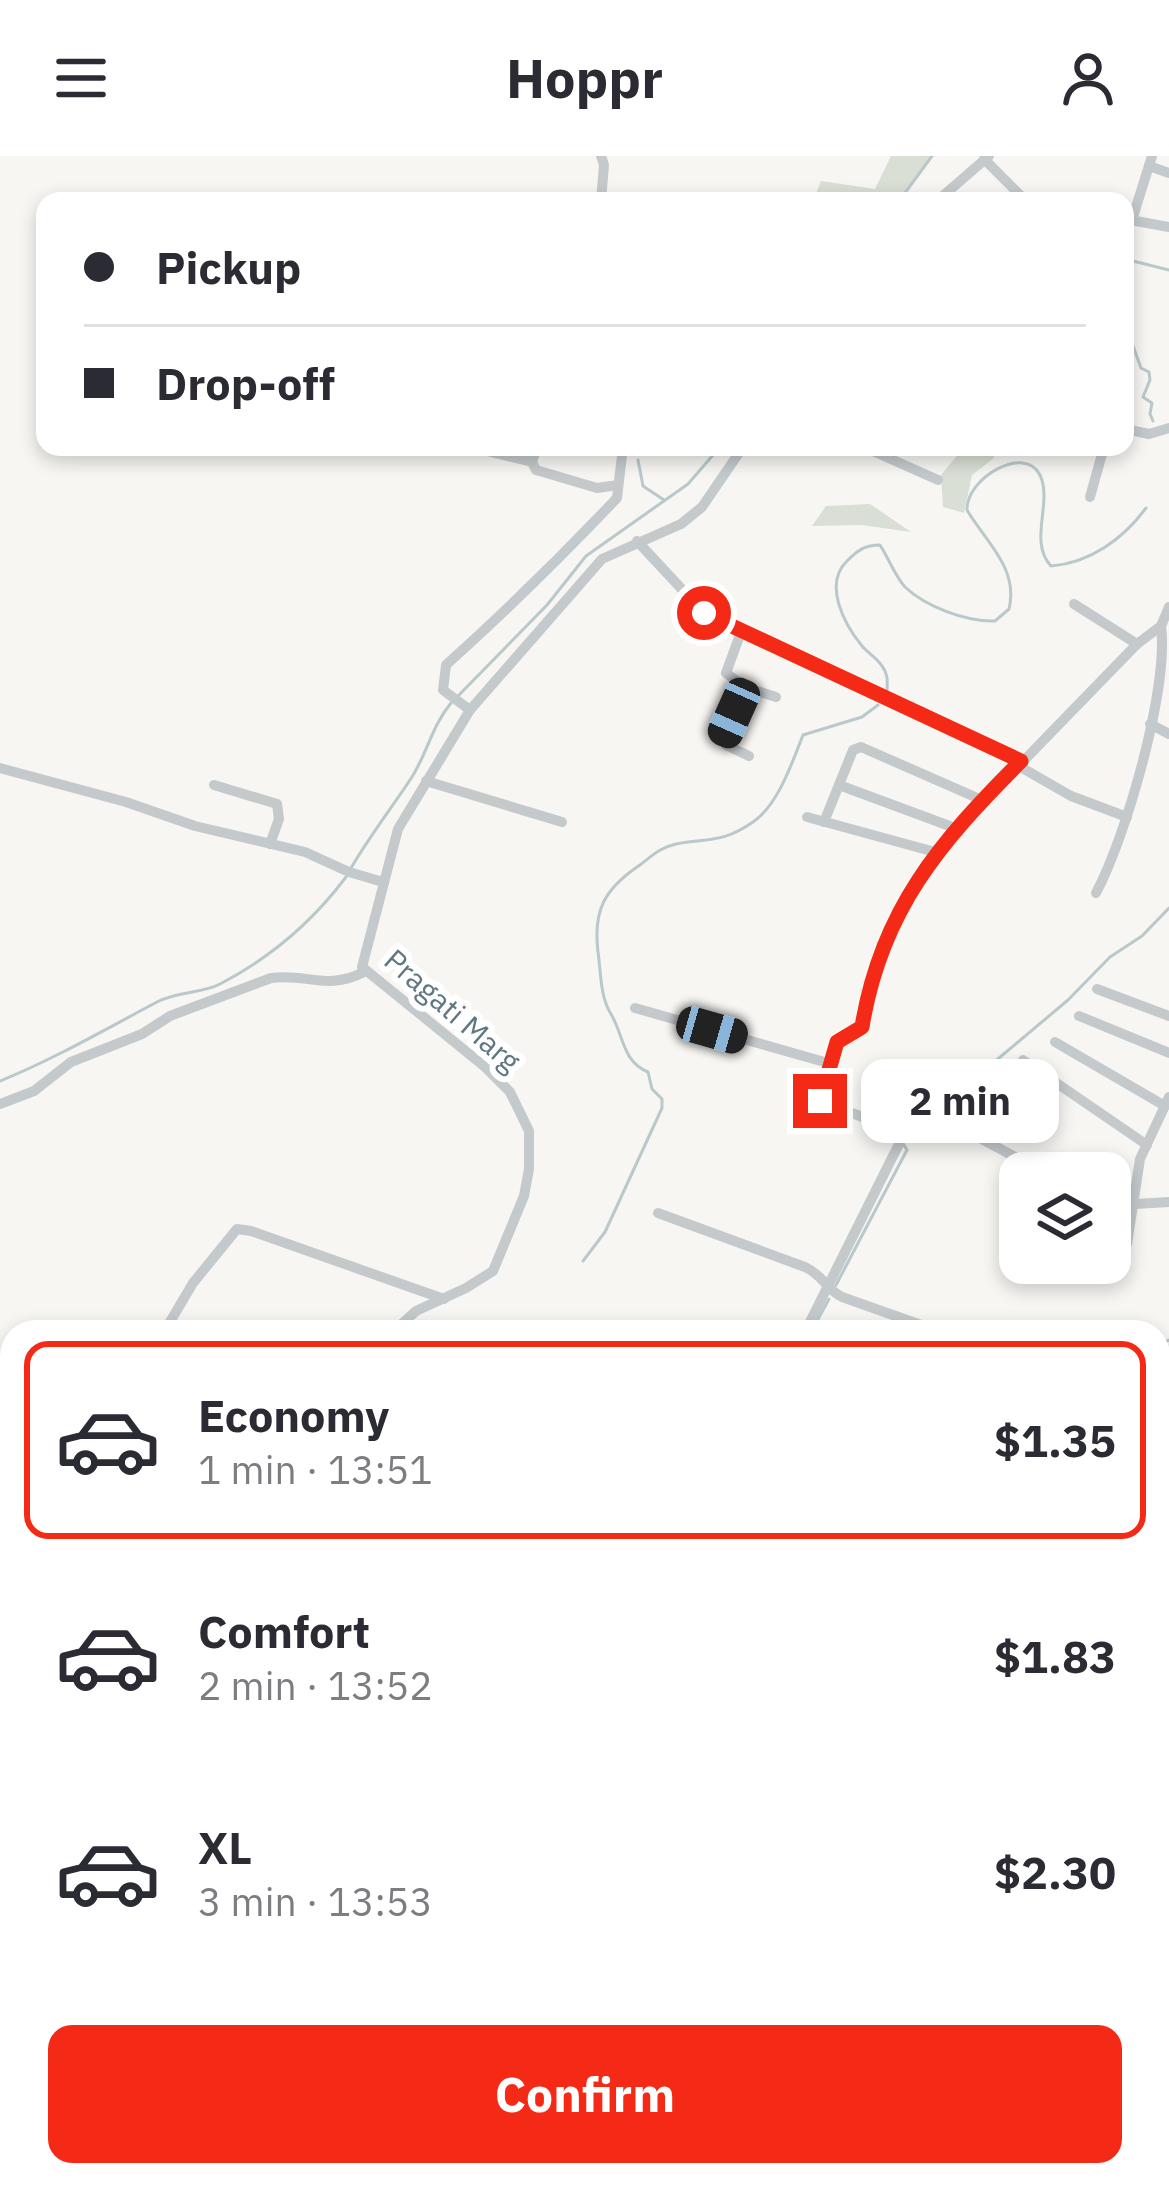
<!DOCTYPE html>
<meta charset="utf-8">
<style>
:root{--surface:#fff;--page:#f7f7f7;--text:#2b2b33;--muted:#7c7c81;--line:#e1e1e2;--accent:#f42a16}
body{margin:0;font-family:"IBM Plex Sans",sans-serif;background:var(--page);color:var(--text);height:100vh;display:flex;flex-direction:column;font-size:45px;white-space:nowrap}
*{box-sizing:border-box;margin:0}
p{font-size:39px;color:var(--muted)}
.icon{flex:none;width:66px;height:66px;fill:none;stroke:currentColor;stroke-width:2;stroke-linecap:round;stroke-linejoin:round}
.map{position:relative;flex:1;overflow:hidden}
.drawer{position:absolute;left:0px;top:1164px;width:1170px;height:867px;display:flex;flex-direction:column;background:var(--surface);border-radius:36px 36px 0 0;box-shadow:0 6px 18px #0003}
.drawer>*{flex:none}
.top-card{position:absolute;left:36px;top:36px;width:1098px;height:264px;border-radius:24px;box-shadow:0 6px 18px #0003;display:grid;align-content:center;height:264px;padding:0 48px;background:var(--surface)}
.fabs{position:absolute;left:999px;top:996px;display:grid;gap:24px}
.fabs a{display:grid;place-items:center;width:132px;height:132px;border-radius:24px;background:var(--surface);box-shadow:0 6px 18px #0003;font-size:60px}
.end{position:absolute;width:54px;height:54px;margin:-27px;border:15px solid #f42a16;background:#fff;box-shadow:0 0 0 6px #fff}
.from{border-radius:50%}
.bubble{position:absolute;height:84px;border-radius:24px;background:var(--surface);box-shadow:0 6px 18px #0003;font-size:39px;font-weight:800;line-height:84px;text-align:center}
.car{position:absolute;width:36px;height:72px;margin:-36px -18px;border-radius:15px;box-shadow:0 0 9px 3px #0007;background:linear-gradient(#222 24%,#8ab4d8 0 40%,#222 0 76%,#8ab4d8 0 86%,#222 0)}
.top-card b{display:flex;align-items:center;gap:42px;height:114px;font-size:45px}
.top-card b+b{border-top:3px solid var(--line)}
.top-card i{width:30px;height:30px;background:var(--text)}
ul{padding:21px 0 0;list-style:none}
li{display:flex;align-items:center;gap:36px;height:198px;margin:0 24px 18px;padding:0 24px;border:6px solid transparent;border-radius:24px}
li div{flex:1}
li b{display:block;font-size:45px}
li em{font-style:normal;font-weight:800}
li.selected{border-color:var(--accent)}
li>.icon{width:108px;height:108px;stroke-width:1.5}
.button{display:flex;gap:24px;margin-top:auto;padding:24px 48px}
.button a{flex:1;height:138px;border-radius:24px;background:var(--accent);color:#fff;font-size:48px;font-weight:800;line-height:138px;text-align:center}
header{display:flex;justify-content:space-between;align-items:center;height:156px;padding:0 48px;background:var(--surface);font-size:54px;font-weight:800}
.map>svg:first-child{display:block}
</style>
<header><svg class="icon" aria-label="menu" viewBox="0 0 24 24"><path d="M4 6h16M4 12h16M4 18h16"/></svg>Hoppr<svg class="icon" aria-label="person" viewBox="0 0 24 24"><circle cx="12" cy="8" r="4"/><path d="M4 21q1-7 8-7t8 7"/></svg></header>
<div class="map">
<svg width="1169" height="2030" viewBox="0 0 1169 2030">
<rect width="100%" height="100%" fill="#f7f6f3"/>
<g fill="#d9dfd4">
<path d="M891,0H932L899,45H813L821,25L875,33Z"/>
<path d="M964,291H994V302L972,319L964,357L943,351L941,319Z"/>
<path d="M870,348L911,376L862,369L812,370L826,350Z"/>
</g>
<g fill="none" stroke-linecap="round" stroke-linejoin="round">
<g stroke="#b9c9cb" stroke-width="3">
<path d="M899,45L932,0"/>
<path d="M1125,103L1169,114"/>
<path d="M1125,168L1141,212L1149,216L1150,224L1143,241L1152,247L1150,258L1153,265"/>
<path d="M638,304L643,330L664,344"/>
<path d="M887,537C887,527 889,519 882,510C877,502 868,497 862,490C844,468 823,428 847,405C858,394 865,389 880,389C888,401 895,420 905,431C926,451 967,466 995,465L1009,453C1019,412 985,385 967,354C966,322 1025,288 1040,319C1053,347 1028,385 1051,410C1090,407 1123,383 1146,352"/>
<path d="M458,540L547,449L586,400L688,328L720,291"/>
<path d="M351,712C369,681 390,654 410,624C427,599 431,571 451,547"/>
<path d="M0,925C54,903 106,873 157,846C177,835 201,838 220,828C270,802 313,765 346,721"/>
<path d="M904,982L1068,844L1110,801L1142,780L1169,752"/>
<path d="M583,1105L605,1076L662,952V943L652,933L648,916C622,905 624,880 611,858C600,841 601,816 598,796C593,755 604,734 637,711C650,702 658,692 676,688C709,682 723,687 753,666C778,649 792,607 803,579L862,561L878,549"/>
<path d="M836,1129L907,994L904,989"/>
<path d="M811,1176L829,1143"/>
<path d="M1158,1189L1169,1184"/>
<path d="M548,2019L549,2030"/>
</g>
<g stroke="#c4c9cc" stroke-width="10">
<path d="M984,3L1026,45"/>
<path d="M1149,10L1169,17"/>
<path d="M601,45L604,9L601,0"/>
<path d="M937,45L989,0"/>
<path d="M1125,63L1169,71"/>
<path d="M1132,64L1152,0"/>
<path d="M1125,273L1149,278L1169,272"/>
<path d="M471,291L532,306L537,291"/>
<path d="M864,291L938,324"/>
<path d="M532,306L536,314L597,332L618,329"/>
<path d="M1090,341L1104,291"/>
<path d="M637,385L704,457L724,468L1021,606"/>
<path d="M1074,448L1137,488"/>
<path d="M1161,470L1169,451"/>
<path d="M741,476L726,517L745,531L722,582L726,589L749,600"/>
<path d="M745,531L776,541"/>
<path d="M470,554L443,534L446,509C506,455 562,400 617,342L623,291"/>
<path d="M1150,568L1169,578"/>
<path d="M1017,609L1071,640L1127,661"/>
<path d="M0,612L126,646L195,670L305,696L349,716L383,726"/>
<path d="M426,625L562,666"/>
<path d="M214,629L277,648L279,663L270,688"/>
<path d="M839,629L955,672"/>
<path d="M807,661L935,696"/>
<path d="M824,666L853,594L861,591L982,644"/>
<path d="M1097,833L1169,860"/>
<path d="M635,852L828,907L837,886L862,871L869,828L901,755L935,696L1137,488L1161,470C1169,532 1126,681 1096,737"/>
<path d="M1079,860L1169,897"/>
<path d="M1055,886L1165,950"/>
<path d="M1023,904L1147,989"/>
<path d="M0,948L34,935L71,906L142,878L170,860L271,822C307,817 327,835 364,816"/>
<path d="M939,960L1045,1017"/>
<path d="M1110,1043L1135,1048L1169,1046"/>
<path d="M658,1057L805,1111C823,1119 826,1133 842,1141L941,1176"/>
<path d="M1127,1088L1140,1003L1169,941"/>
<path d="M1038,1172L1053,1176"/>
<path d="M164,1176L193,1127L237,1073L251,1075L444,1143"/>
<path d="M393,1176L416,1155L466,1132L493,1115L524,1040L529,1013V975L510,936L484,910L362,811L398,673L470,554L602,403L681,368L702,351L743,291"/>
<path d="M805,1176L901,984L897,974L820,945L828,907"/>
<path d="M1158,1269L1169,1243"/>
<path d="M1158,1414L1169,1418"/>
<path d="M0,1551L12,1528"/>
<path d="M0,1974L12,1977"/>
<path d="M256,2019L305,2030"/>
<path d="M388,2030L393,2019"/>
</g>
</g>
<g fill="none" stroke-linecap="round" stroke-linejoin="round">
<path stroke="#f42a16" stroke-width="15" d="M704,457L1021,605C940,686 881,754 862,871L837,886L820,945"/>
</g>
<g text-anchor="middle" stroke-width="12" stroke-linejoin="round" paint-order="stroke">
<g font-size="30" fill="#5f7781" stroke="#fff">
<text transform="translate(452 855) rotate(41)" y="10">Pragati Marg</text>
</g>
</g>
</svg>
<div class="fabs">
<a><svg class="icon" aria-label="layers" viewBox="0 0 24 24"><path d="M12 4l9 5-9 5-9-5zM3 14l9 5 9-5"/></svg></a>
</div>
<i class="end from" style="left:704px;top:457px"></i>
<i class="end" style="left:820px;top:945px"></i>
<div class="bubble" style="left:861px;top:903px;width:198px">2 min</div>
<i class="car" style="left:734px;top:557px;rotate:204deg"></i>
<i class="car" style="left:712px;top:874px;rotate:106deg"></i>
<div class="top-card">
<b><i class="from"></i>Pickup</b>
<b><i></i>Drop-off</b>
</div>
<section class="drawer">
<ul>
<li class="selected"><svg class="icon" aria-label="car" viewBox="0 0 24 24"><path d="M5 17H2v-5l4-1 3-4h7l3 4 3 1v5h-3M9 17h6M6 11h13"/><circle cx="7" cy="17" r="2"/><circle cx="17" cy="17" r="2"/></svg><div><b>Economy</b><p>1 min · 13:51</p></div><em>$1.35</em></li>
<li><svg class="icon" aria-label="car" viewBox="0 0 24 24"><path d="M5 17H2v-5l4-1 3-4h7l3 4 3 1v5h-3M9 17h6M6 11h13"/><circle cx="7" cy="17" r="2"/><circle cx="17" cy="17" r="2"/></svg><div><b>Comfort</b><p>2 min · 13:52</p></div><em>$1.83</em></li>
<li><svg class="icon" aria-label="car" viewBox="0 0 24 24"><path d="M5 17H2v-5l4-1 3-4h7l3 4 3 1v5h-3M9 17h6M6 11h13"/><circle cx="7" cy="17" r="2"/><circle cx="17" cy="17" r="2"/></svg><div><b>XL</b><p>3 min · 13:53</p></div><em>$2.30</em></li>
</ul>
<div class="button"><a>Confirm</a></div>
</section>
</div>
